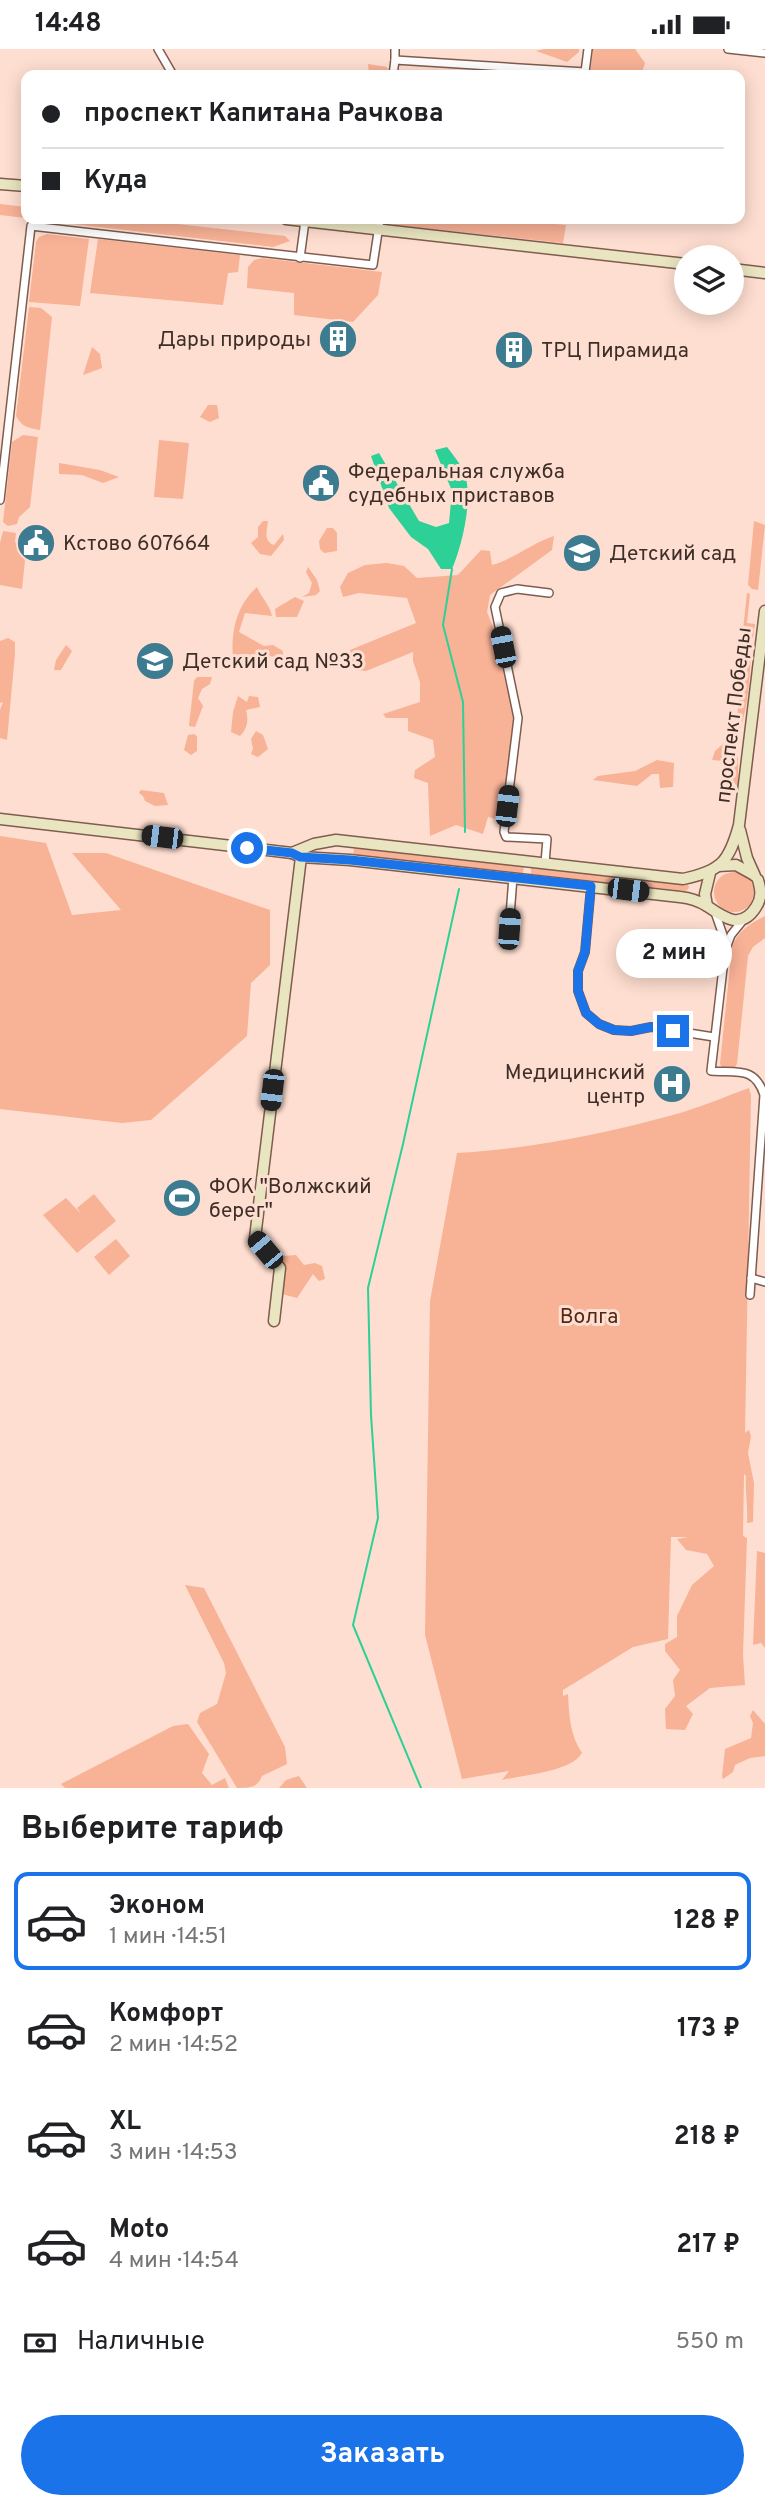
<!DOCTYPE html>
<html lang="ru">
<meta charset="utf-8">
<style>
:root{--surface:#fff;--page:#f2f2f2;--text:#202124;--muted:#757577;--line:#e0e0e0;--accent:#1a73e8}
body{margin:0;font-family:Overpass,sans-serif;background:var(--page);color:var(--text);height:100vh;display:flex;flex-direction:column;font-size:26px;white-space:nowrap}
*{box-sizing:border-box;margin:0}
p{font-size:23px;color:var(--muted)}
.icon{flex:none;width:38px;height:38px;fill:none;stroke:currentColor;stroke-width:2;stroke-linecap:round;stroke-linejoin:round}
.map{position:relative;height:1739px;overflow:hidden}
.drawer{display:flex;flex-direction:column;background:var(--surface);flex:1}
.drawer>*{flex:none}
.top-card{position:absolute;left:21px;top:21px;width:724px;height:154px;border-radius:14px;box-shadow:0 4px 18px #0003;display:grid;align-content:center;height:154px;padding:0 21px;background:var(--surface)}
.fabs{position:absolute;left:674px;top:196px;display:grid;gap:14px}
.fabs a{display:grid;place-items:center;width:70px;height:70px;border-radius:50%;background:var(--surface);box-shadow:0 4px 18px #0003;font-size:35px}
.end{position:absolute;width:32px;height:32px;margin:-16px;border:9px solid #1a73e8;background:#fff;box-shadow:0 0 0 4px #fff}
.from{border-radius:50%}
.bubble{position:absolute;height:49px;border-radius:24px;background:var(--surface);box-shadow:0 4px 18px #0003;font-size:23px;font-weight:700;line-height:49px;text-align:center}
.car{position:absolute;width:21px;height:42px;margin:-21px -10px;border-radius:9px;box-shadow:0 0 5px 2px #0007;background:linear-gradient(#222 24%,#8ab4d8 0 40%,#222 0 76%,#8ab4d8 0 86%,#222 0)}
.top-card b{display:flex;align-items:center;gap:24px;height:66px;font-size:26px}
.top-card b+b{border-top:2px solid var(--line)}
.top-card i{width:18px;height:18px;background:var(--text)}
ul{padding:0;list-style:none}
li{display:flex;align-items:center;gap:21px;height:98px;margin:0 14px 10px;padding:0 7px;border:4px solid transparent;border-radius:14px}
li div{flex:1}
li b{display:block;font-size:26px}
li em{font-style:normal;font-weight:700}
li.selected{border-color:var(--accent)}
li>.icon{width:63px;height:63px;stroke-width:1.5}
h2{padding:0 21px;font-size:32px;line-height:84px}
.pay{display:flex;align-items:center;gap:18px;height:77px;padding:0 21px;font-size:26px}
.pay p{margin-inline-start:auto}
.button{display:flex;gap:14px;margin-top:auto;padding:14px 21px}
.button a{flex:1;height:80px;border-radius:42px;background:var(--accent);color:#fff;font-size:28px;font-weight:700;line-height:80px;text-align:center}
.status{display:flex;justify-content:space-between;align-items:center;height:49px;padding:0 35px;background:var(--surface);direction:ltr}
.status svg{height:19px;fill:currentColor}
.map>svg:first-child{display:block}
</style>
<div class="status"><b>14:48</b><svg viewBox="0 0 49 12"><path d="M0 12V9h3v3zM5 12V6h3v6zM10 12V3h3v9zM15 12V0h3v12zM26 1h20v11H26zM47 4h2v5h-2z"/></svg></div>
<div class="map">
<svg width="765" height="1739" viewBox="0 0 765 1739">
<rect width="100%" height="100%" fill="#feded0"/>
<g fill="#f8b296">
<path d="M544,0H579V3L567,13L536,2Z"/>
<path d="M593,0H635L645,14L641,26H590Z"/>
<path d="M368,15L387,18L390,26H369Z"/>
<path d="M0,155L26,158V169L0,166Z"/>
<path d="M29,170H132L285,187L290,192L273,198Z"/>
<path d="M395,170H497L566,176L563,194L394,176Z"/>
<path d="M47,185L89,190L80,257L29,253L36,193L39,188Z"/>
<path d="M98,190L240,206L238,223L228,224L223,256L90,244Z"/>
<path d="M262,209L382,223L378,246L353,273L294,266V244L247,239L248,218L254,211Z"/>
<path d="M29,258L41,259L52,268L40,381C28,379 22,378 16,367Z"/>
<path d="M92,298L100,305L102,319L83,326Z"/>
<path d="M208,356H217L219,369L210,373L200,368Z"/>
<path d="M23,386L38,388L30,458L19,468L17,475L8,477L3,473L12,393Z"/>
<path d="M159,391L189,394L183,450L154,448Z"/>
<path d="M59,414L100,421L119,428L103,434L82,426L59,425Z"/>
<path d="M263,472H268C267,481 263,492 274,496L283,485L284,491L271,507L260,505L251,494L258,488V478Z"/>
<path d="M754,472L765,476L758,541L752,540L748,536Z"/>
<path d="M327,479H333L337,484V502L324,504L320,500L319,492Z"/>
<path d="M3,482L16,484L15,493L26,502L22,540L0,536V494Z"/>
<path d="M554,487L552,501L490,546L487,563L493,578L516,666L500,771L488,768L483,785L456,776L430,787L428,734L414,729L415,721L435,708L433,691L408,682V669H386L383,665L420,653V633L413,612V603L366,622L355,621L350,601L416,574L407,549L359,544L343,548L340,538L348,524L365,516L387,514L404,517L417,529L458,526L481,501L490,502L492,516C514,510 532,494 554,487Z"/>
<path d="M308,518L317,531L320,542L316,546L302,548L309,544L312,534L306,523Z"/>
<path d="M257,538C261,548 270,556 272,567L245,564L239,583L264,597L273,596L283,602V606L281,609L258,605L255,613L248,617L233,612C231,584 235,558 257,538Z"/>
<path d="M747,544L750,545L747,574L755,575L753,589L742,590Z"/>
<path d="M295,548L304,552L297,568H276L275,560Z"/>
<path d="M8,589L15,593V605L7,691L0,689V661L3,653L0,654V592Z"/>
<path d="M66,596L72,602L61,621H54L56,611Z"/>
<path d="M744,602L751,604V606C750,624 747,677 735,688Z"/>
<path d="M197,628H212L210,635L202,640L198,649L203,657L195,678L189,677L194,632Z"/>
<path d="M238,647L247,653L249,647L258,648L260,658L246,661C249,671 247,680 240,687L231,683L233,663Z"/>
<path d="M256,682L263,686L268,700L258,708L251,705L253,700L251,690Z"/>
<path d="M194,685L197,687V702L191,706L184,701L188,686Z"/>
<path d="M724,694L730,697L729,705L723,712L712,711L715,702Z"/>
<path d="M733,698L738,702V738L730,729Z"/>
<path d="M657,711L674,714L673,738L660,739L659,725H652L637,737L593,731L598,727L635,722Z"/>
<path d="M141,741L164,744L168,756L155,757L145,752L143,747L139,744Z"/>
<path d="M0,787L46,794L72,866L121,861L72,804H106L270,861V916L251,934L247,987L151,1071L122,1074L0,1060Z"/>
<path d="M354,799L524,817L523,824L353,806Z"/>
<path d="M531,818L688,835L689,839L686,842L531,825Z"/>
<circle cx="734" cy="843" r="20"/>
<path d="M765,867V889L753,898L748,907L737,1015L734,1020L722,1019L720,1015L732,898C738,882 749,875 765,867Z"/>
<path d="M749,1039L751,1046L745,1384L749,1381L751,1387L748,1404L754,1434L753,1473L747,1474C748,1457 745,1443 746,1427L744,1425L743,1487L747,1489L743,1606L745,1636L710,1639L686,1657L693,1665L685,1681L666,1680L665,1660L675,1647L673,1631L680,1621L665,1602V1595L677,1588V1567L692,1536L714,1517L707,1505L686,1501L677,1490L688,1488H671L668,1590L633,1598L563,1641V1647L568,1645C569,1666 570,1686 582,1704C571,1723 523,1726 502,1731L509,1722L462,1730L425,1586L430,1252L457,1104C529,1100 603,1085 673,1066C699,1059 724,1048 749,1039Z"/>
<path d="M94,1145L116,1172L77,1204L43,1166L66,1149L81,1165L77,1159Z"/>
<path d="M116,1190L130,1207L109,1226L94,1208Z"/>
<path d="M296,1206L304,1216L315,1214L322,1217L325,1230L319,1232L313,1225L297,1249L282,1245L276,1228L284,1223L278,1220L283,1207Z"/>
<path d="M757,1502L765,1504V1599L761,1594L753,1596Z"/>
<path d="M185,1536L204,1539L285,1698L287,1715L262,1727C257,1739 250,1739 237,1739L197,1673L200,1664L217,1655L226,1624L224,1614Z"/>
<path d="M753,1661L765,1675V1707L750,1709L735,1716L733,1723L723,1730L722,1727L725,1700L751,1689L753,1674L750,1667Z"/>
<path d="M188,1675L209,1705L202,1724L212,1736L225,1729L229,1739H65L61,1735L173,1677Z"/>
<path d="M299,1727L307,1739H279L286,1731Z"/>
</g>
<path fill="#2dd096" d="M447,398C453,406 459,413 463,421C475,445 462,497 452,520H441L428,500L411,488L389,459L371,407L379,404L419,472L436,478L449,474L452,442L435,401Z"/>
<g fill="none" stroke-linecap="round" stroke-linejoin="round">
<g stroke="#2dd096" stroke-width="2">
<path d="M452,520L443,576L463,653L465,783"/>
<path d="M421,1739L353,1576L378,1469L371,1366L368,1239L403,1095L459,840"/>
</g>
<g stroke="#7f5c4e" stroke-width="10">
<g id="street">
<path d="M158,0L173,26"/>
<path d="M728,0L765,4"/>
<path d="M395,11V0"/>
<path d="M393,26L395,11L585,23L588,0"/>
<path d="M300,209L305,172"/>
<path d="M0,451L31,177L373,216L380,170"/>
<path d="M545,814L547,790L506,788L504,783L518,669L495,558L501,544L517,540L549,544"/>
<path d="M591,837L585,903L578,922V942L586,964L599,975L614,981L631,982L651,978L714,988"/>
<path d="M716,866L726,895"/>
<path d="M744,870L731,886L725,902L711,1022C737,1024 755,1017 764,1046L750,1246"/>
<path d="M509,880L513,828"/>
<path d="M751,1229L765,1233"/>
</g>
</g>
<g stroke="#7f5c4e" stroke-width="13">
<g id="secondary">
<path d="M0,135L26,137"/>
<path d="M286,170L686,215"/>
<path d="M732,220L765,224"/>
<path d="M0,770L292,804L314,795L336,791L683,830C721,822 729,813 739,776L765,562"/>
<path d="M740,781L747,809L755,827"/>
<path d="M292,804L301,808L350,811L680,848C689,849 699,852 707,857C723,868 741,882 756,858C762,849 761,841 758,831"/>
<path d="M718,817L736,816L754,826"/>
<path d="M707,857L705,845L710,824"/>
<path d="M274,1272L280,1219L255,1189L301,808"/>
</g>
</g>
<use href="#street" stroke="#fff" stroke-width="7"/>
<use href="#secondary" stroke="#e9e5c0" stroke-width="10"/>
</g>
<g fill="none" stroke-linecap="round" stroke-linejoin="round">
<path stroke="#1a73e8" stroke-width="9" d="M247,799L292,804L300,808L350,811L591,837L585,903L578,922V942L586,964L599,975L614,981L631,982L651,978L673,982"/>
</g>
<defs>
<g id="building-disc" transform="scale(2.0125)"><circle r="9.5" fill="#3d7b91" stroke="#feded0"/><path d="M-4-6H4V6H1V3H-1V6H-4ZM-2.5-4.3h1.7v1.8h-1.7ZM.8-4.3h1.7v1.8H.8ZM-2.5-1h1.7V.8h-1.7ZM.8-1h1.7V.8H.8Z" fill="#fff"/></g>
<g id="civic-disc" transform="scale(2.0125)"><circle r="9.5" fill="#3d7b91" stroke="#feded0"/><path d="M-.6-6.5H3V-4.5H.6V-3L4-1V1h2V6H-6V1h2V-1L-.6-3ZM-1.2 2.5V6h2.4V2.5Z" fill="#fff"/></g>
<g id="school-disc" transform="scale(2.0125)"><circle r="9.5" fill="#3d7b91" stroke="#feded0"/><path d="M0-5L7-2L0 1L-7-2ZM-4 1L0 2.5L4 1V4Q0 6-4 4Z" fill="#fff"/></g>
<g id="hospital-disc" transform="scale(2.0125)"><circle r="9.5" fill="#3d7b91" stroke="#feded0"/><path d="M-5-5h3v3.5h4V-5h3V5h-3V1.5h-4V5h-3Z" fill="#fff"/></g>
<g id="stadium-disc" transform="scale(2.0125)"><circle r="9.5" fill="#3d7b91" stroke="#feded0"/><path d="M0-5a6.5 5 0 1 0 0 10a6.5 5 0 1 0 0-10ZM-3.5-1.8h7v3.6h-7Z" fill="#fff"/></g>
</defs>
<g fill-rule="evenodd">
<use href="#building-disc" x="338" y="290"/>
<use href="#building-disc" x="514" y="301"/>
<use href="#civic-disc" x="321" y="434"/>
<use href="#civic-disc" x="36" y="494"/>
<use href="#school-disc" x="582" y="504"/>
<use href="#school-disc" x="155" y="612"/>
<use href="#hospital-disc" x="672" y="1035"/>
<use href="#stadium-disc" x="182" y="1149"/>
</g>
<g text-anchor="middle" stroke-width="6" stroke-linejoin="round" paint-order="stroke">
<g font-size="21" fill="#3e2e28" stroke="#feded0" text-anchor="start">
<text x="311" y="297" text-anchor="end">Дары природы</text>
<text x="541" y="308">ТРЦ Пирамида</text>
<text x="348" y="429">Федеральная служба<tspan x="348" dy="24">судебных приставов</tspan></text>
<text x="63" y="501">Кстово 607664</text>
<text x="609" y="511">Детский сад</text>
<text x="182" y="619">Детский сад №33</text>
<text x="645" y="1030" text-anchor="end">Медицинский<tspan x="645" dy="24">центр</tspan></text>
<text x="209" y="1144">ФОК "Волжский<tspan x="209" dy="24">берег"</tspan></text>
</g>
<g font-size="21" fill="#3e2e28" stroke="#feded0">
<text transform="translate(733 666) rotate(-83)" y="7">проспект Победы</text>
</g>
<g font-size="21" fill="#532713" stroke="#feded0">
<text x="589" y="1274">Волга</text>
</g>
</g>
</svg>
<div class="fabs">
<a><svg class="icon" aria-label="layers" viewBox="0 0 24 24"><path d="M12 4l9 5-9 5-9-5zM3 14l9 5 9-5"/></svg></a>
</div>
<i class="end from" style="left:247px;top:799px"></i>
<i class="end" style="left:673px;top:982px"></i>
<div class="bubble" style="left:616px;top:880px;width:116px">2 мин</div>
<i class="car" style="left:503px;top:598px;rotate:349deg"></i>
<i class="car" style="left:507px;top:757px;rotate:7deg"></i>
<i class="car" style="left:162px;top:788px;rotate:277deg"></i>
<i class="car" style="left:628px;top:841px;rotate:97deg"></i>
<i class="car" style="left:509px;top:880px;rotate:4deg"></i>
<i class="car" style="left:272px;top:1041px;rotate:187deg"></i>
<i class="car" style="left:265px;top:1201px;rotate:320deg"></i>
<div class="top-card">
<b><i class="from"></i>проспект Капитана Рачкова</b>
<b><i></i>Куда</b>
</div>
</div>
<section class="drawer">
<h2>Выберите тариф</h2>
<ul>
<li class="selected"><svg class="icon" aria-label="car" viewBox="0 0 24 24"><path d="M5 17H2v-5l4-1 3-4h7l3 4 3 1v5h-3M9 17h6M6 11h13"/><circle cx="7" cy="17" r="2"/><circle cx="17" cy="17" r="2"/></svg><div><b>Эконом</b><p>1 мин · 14:51</p></div><em>128 ₽</em></li>
<li><svg class="icon" aria-label="car" viewBox="0 0 24 24"><path d="M5 17H2v-5l4-1 3-4h7l3 4 3 1v5h-3M9 17h6M6 11h13"/><circle cx="7" cy="17" r="2"/><circle cx="17" cy="17" r="2"/></svg><div><b>Комфорт</b><p>2 мин · 14:52</p></div><em>173 ₽</em></li>
<li><svg class="icon" aria-label="car" viewBox="0 0 24 24"><path d="M5 17H2v-5l4-1 3-4h7l3 4 3 1v5h-3M9 17h6M6 11h13"/><circle cx="7" cy="17" r="2"/><circle cx="17" cy="17" r="2"/></svg><div><b>XL</b><p>3 мин · 14:53</p></div><em>218 ₽</em></li>
<li><svg class="icon" aria-label="car" viewBox="0 0 24 24"><path d="M5 17H2v-5l4-1 3-4h7l3 4 3 1v5h-3M9 17h6M6 11h13"/><circle cx="7" cy="17" r="2"/><circle cx="17" cy="17" r="2"/></svg><div><b>Moto</b><p>4 мин · 14:54</p></div><em>217 ₽</em></li>
</ul>
<div class="pay"><svg class="icon" aria-label="cash" viewBox="0 0 24 24"><path d="M3 7h18v10H3z"/><circle cx="12" cy="12" r="2"/></svg>Наличные<p>550 m</p></div>
<div class="button"><a>Заказать</a></div>
</section>
